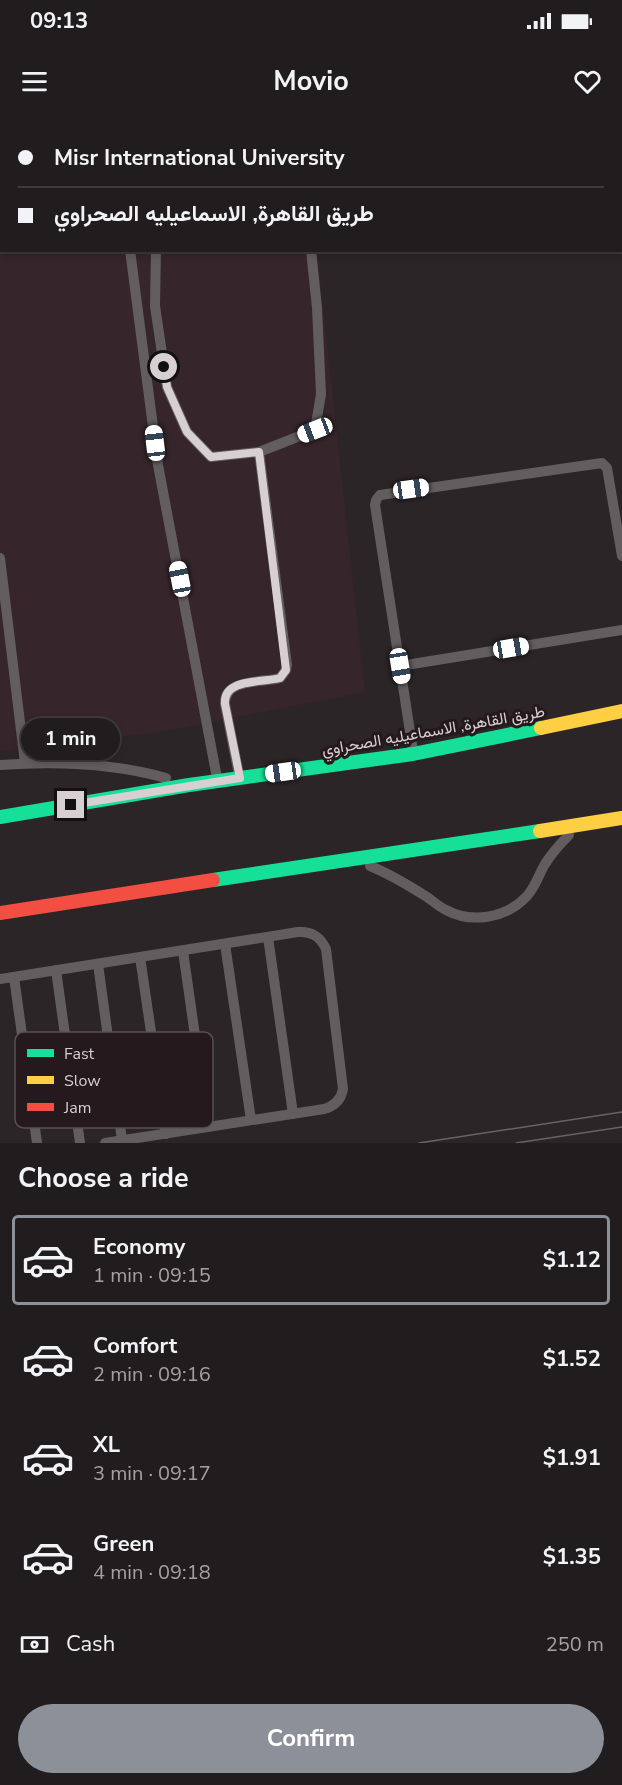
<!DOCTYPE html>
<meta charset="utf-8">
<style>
:root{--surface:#211c1e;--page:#2d292b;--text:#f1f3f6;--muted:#a2a1a4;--line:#3e3a3c;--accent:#8c9099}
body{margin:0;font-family:"Nunito Sans",Vazirmatn,sans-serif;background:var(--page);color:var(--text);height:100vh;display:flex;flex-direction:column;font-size:22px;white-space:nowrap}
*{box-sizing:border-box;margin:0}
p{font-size:20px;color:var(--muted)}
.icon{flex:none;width:33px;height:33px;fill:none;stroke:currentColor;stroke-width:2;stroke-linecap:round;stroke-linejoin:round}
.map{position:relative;height:1023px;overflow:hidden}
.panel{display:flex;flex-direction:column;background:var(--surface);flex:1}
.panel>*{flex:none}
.hud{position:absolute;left:0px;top:0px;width:622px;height:132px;box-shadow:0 3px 9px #0003,0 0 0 2px var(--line);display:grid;align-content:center;height:132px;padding:0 18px;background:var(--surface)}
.end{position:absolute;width:27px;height:27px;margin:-14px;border:8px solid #d7cfd1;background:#111;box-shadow:0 0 0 3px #111}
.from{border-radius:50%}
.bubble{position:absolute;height:42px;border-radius:21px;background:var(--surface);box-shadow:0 3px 9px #0003,0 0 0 2px var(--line);font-size:20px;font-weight:700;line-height:42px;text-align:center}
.car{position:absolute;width:18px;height:36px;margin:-18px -9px;border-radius:8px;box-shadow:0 0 4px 2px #0007;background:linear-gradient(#fff 24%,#345 0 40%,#fff 0 76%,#345 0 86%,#fff 0)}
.hud b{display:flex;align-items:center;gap:21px;height:57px;font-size:22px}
.hud b+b{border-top:2px solid var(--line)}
.hud i{width:15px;height:15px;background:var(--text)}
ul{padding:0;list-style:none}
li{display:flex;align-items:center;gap:18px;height:90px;margin:0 12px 9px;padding:0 6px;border:3px solid transparent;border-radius:6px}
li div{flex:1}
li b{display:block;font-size:22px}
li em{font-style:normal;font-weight:700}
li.current{border-color:var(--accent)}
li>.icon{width:54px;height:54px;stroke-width:1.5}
h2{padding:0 18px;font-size:27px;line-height:72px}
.pay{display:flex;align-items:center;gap:15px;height:66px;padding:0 18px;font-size:22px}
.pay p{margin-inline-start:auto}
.action{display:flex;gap:12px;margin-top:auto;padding:12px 18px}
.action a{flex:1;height:69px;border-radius:36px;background:var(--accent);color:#fff;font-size:24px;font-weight:700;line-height:69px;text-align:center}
.status{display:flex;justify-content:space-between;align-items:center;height:42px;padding:0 30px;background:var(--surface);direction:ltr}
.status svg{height:16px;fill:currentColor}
header{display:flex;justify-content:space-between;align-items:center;height:78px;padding:0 18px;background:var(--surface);font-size:27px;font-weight:700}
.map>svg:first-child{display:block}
</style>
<div class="status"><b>09:13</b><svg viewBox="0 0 49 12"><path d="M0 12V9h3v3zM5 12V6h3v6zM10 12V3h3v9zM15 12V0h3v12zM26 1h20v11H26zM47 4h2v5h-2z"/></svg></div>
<header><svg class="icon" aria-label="menu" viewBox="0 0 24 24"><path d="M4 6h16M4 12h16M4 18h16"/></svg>Movio<svg class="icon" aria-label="heart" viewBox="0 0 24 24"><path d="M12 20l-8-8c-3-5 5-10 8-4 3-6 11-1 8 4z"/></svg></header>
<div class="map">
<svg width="622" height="1023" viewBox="0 0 622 1023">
<rect width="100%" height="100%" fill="#2c2528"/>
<path fill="#36252b" d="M0,0H302L303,1L2,2V130L317,131L365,572L166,611L0,631Z"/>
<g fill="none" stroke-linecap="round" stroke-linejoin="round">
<g stroke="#625e5f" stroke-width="10">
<path d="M115,0V2"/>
<path d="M143,0V2"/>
<path d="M296,0V2"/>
<path d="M130,130L158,345L217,658"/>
<path d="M156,130L155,186L167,267L187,312L211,337L259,332L315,310L321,274L317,188L311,130"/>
<path d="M0,438L25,643"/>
<path d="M400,546L622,510"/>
<path d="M413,631L375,385L376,380L380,375L602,343L607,348L622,436"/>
<path d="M0,645C55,641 113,643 166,658"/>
<path d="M239,655L225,584C224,558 262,563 280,558L286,550L287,545L259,332"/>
<path d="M370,746C390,754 408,765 427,777C433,781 439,787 446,790C472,804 507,798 527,776C536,766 539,754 545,744C552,733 560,724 569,715"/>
<path d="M268,817L293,994"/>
<path d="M225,824L251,1000"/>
<path d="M183,831L208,1007"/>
<path d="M140,837L166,1014"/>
<path d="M98,844L122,1020"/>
<path d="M56,850L80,1023"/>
<path d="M14,857L37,1023"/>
<path d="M0,859L298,812C311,811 320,816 326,829L343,969C341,980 335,986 324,989L105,1023"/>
</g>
<g stroke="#16e098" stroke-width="14">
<path d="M0,697L189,665L413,634L541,608"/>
<path d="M213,760L540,711"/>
</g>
<g stroke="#ffcf43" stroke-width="14">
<path d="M541,608L622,591"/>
<path d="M540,711L622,698"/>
</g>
<path stroke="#f24e42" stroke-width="14" d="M0,793L213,760"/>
<g stroke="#676464" stroke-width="1.5">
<path d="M419,1023L622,992"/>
<path d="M516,1023L622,1007"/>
</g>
</g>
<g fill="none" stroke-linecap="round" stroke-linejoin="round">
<path stroke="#d7cfd1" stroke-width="8" d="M71,685L240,658L225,584C223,558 262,563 280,558L286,550L259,332L211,337L187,312L167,267L164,247"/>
</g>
<g text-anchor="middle" stroke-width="6" stroke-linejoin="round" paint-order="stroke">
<g font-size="16" fill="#d7cfd1" stroke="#25191d">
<text transform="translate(433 610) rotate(-10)" y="6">طريق القاهرة, الاسماعيليه الصحراوي</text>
</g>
</g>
<rect x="15" y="912" width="198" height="96" rx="9" fill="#25191d" stroke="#5a5053" stroke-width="1.5"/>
<rect x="27" y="929" width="27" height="8" fill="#16e098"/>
<rect x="27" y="956" width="27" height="8" fill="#ffcf43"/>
<rect x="27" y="983" width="27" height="8" fill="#f24e42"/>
<g font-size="16" fill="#d7cfd1">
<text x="64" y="939">Fast</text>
<text x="64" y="966">Slow</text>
<text x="64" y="993">Jam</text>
</g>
</svg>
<i class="end from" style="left:164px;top:247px"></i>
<i class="end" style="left:71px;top:685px"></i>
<div class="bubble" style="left:21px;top:598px;width:99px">1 min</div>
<i class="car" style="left:315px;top:310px;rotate:249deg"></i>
<i class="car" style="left:155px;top:323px;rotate:353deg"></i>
<i class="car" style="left:411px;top:369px;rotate:82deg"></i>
<i class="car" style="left:180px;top:459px;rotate:349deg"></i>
<i class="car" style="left:511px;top:528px;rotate:81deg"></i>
<i class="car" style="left:400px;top:546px;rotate:171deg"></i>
<i class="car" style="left:283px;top:652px;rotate:262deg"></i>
<div class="hud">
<b><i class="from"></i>Misr International University</b>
<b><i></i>طريق القاهرة, الاسماعيليه الصحراوي</b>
</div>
</div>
<section class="panel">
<h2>Choose a ride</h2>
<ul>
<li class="current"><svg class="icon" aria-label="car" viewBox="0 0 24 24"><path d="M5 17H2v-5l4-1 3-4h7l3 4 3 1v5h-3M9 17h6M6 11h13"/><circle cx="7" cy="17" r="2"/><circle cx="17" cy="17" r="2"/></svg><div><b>Economy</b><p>1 min · 09:15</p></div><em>$1.12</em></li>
<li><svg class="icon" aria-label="car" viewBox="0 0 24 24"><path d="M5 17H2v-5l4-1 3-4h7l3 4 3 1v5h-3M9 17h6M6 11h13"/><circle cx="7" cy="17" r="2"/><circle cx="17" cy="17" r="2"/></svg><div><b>Comfort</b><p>2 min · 09:16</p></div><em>$1.52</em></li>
<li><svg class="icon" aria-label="car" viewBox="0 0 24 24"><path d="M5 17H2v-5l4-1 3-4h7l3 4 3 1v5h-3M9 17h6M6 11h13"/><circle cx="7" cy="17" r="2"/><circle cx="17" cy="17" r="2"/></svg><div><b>XL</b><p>3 min · 09:17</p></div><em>$1.91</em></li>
<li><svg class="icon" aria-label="car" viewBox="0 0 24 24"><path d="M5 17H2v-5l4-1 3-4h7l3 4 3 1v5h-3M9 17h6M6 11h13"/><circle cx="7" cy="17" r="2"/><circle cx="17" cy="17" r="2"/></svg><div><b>Green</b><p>4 min · 09:18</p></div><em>$1.35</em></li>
</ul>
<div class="pay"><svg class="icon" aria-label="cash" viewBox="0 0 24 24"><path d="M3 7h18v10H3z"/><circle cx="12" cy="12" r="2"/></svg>Cash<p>250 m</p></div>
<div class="action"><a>Confirm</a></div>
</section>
